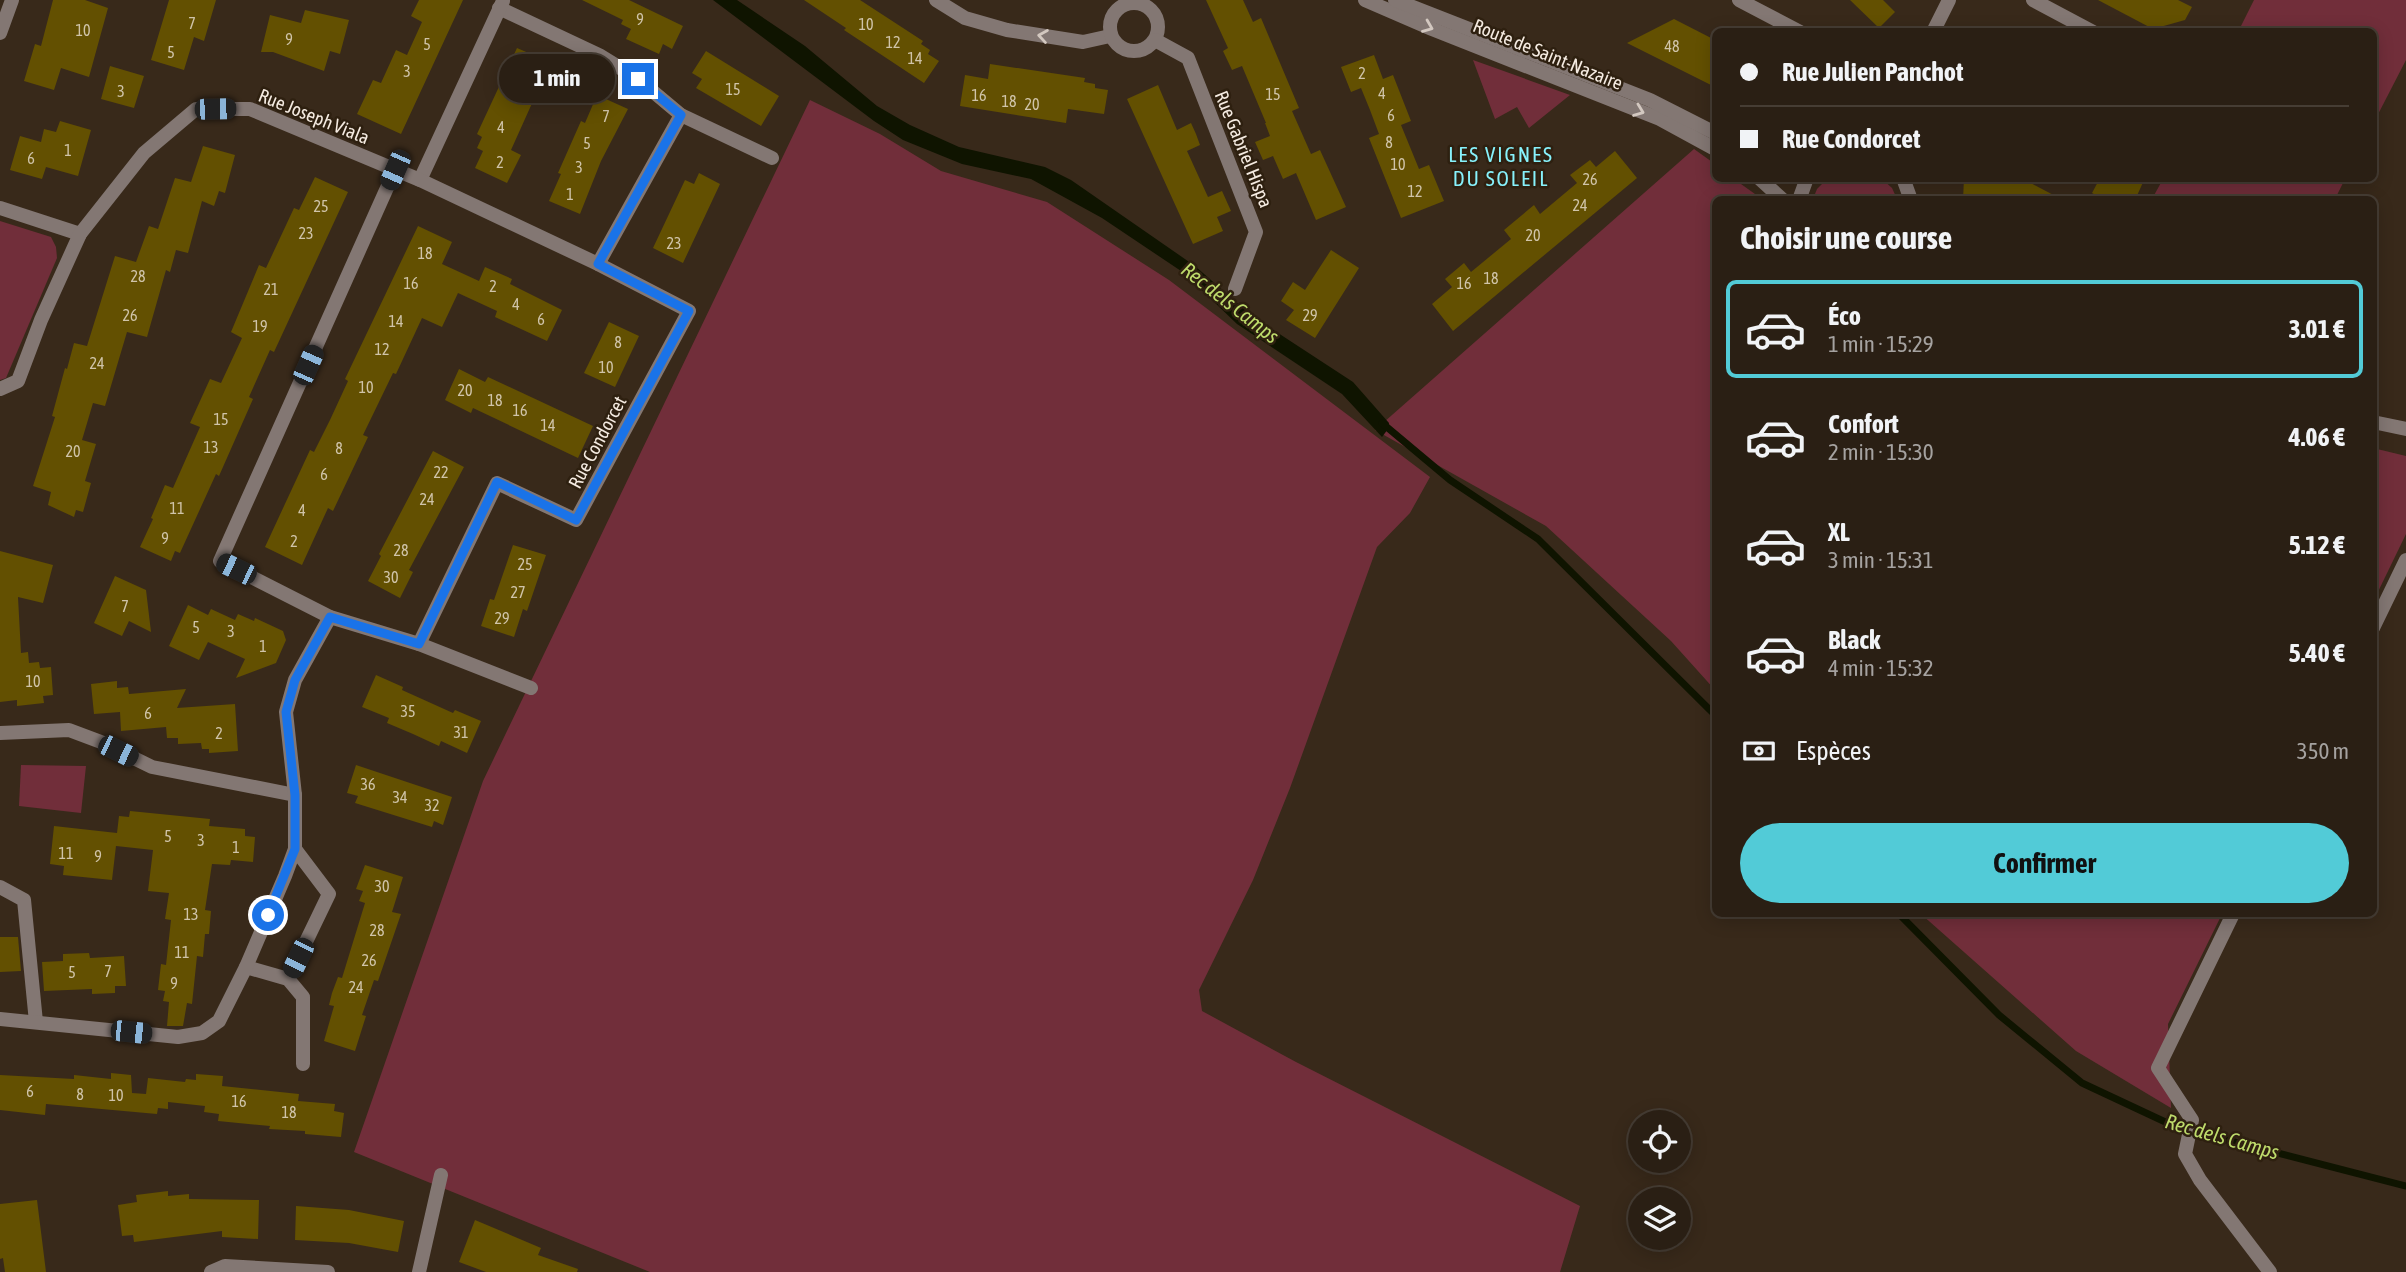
<!DOCTYPE html>
<html lang="fr">
<meta charset="utf-8">
<style>
:root{--surface:#2a1f14;--page:#32271d;--text:#f1f3f6;--muted:#a5a2a0;--line:#463d34;--accent:#52cbd7}
body{margin:0;font-family:"Asap Condensed",sans-serif;background:var(--page);color:var(--text);height:100vh;display:flex;flex-direction:column;font-size:26px;white-space:nowrap}
*{box-sizing:border-box;margin:0}
p{font-size:23px;color:var(--muted)}
.icon{flex:none;width:38px;height:38px;fill:none;stroke:currentColor;stroke-width:2;stroke-linecap:round;stroke-linejoin:round}
.map{position:relative;flex:1;overflow:hidden}
.panel{position:absolute;left:1712px;top:196px;width:665px;height:721px;display:flex;flex-direction:column;background:var(--surface);border-radius:10px;box-shadow:0 4px 18px #0003,0 0 0 2px var(--line)}
.panel>*{flex:none}
.hud{position:absolute;left:1712px;top:28px;width:665px;height:154px;border-radius:10px;box-shadow:0 4px 18px #0003,0 0 0 2px var(--line);display:grid;align-content:center;height:154px;padding:0 28px;background:var(--surface)}
.fabs{position:absolute;left:1628px;top:1110px;display:grid;gap:14px}
.fabs a{display:grid;place-items:center;width:63px;height:63px;border-radius:50%;background:var(--surface);box-shadow:0 4px 18px #0003,0 0 0 2px var(--line);font-size:35px}
.end{position:absolute;width:32px;height:32px;margin:-16px;border:9px solid #1a73e8;background:#fff;box-shadow:0 0 0 4px #fff}
.from{border-radius:50%}
.bubble{position:absolute;height:49px;border-radius:24px;background:var(--surface);box-shadow:0 4px 18px #0003,0 0 0 2px var(--line);font-size:23px;font-weight:700;line-height:49px;text-align:center}
.car{position:absolute;width:21px;height:42px;margin:-21px -10px;border-radius:9px;box-shadow:0 0 5px 2px #0007;background:linear-gradient(#222 24%,#8ab4d8 0 40%,#222 0 76%,#8ab4d8 0 86%,#222 0)}
.hud b{display:flex;align-items:center;gap:24px;height:66px;font-size:26px}
.hud b+b{border-top:2px solid var(--line)}
.hud i{width:18px;height:18px;background:var(--text)}
ul{padding:0;list-style:none}
li{display:flex;align-items:center;gap:21px;height:98px;margin:0 14px 10px;padding:0 14px;border:4px solid transparent;border-radius:10px}
li div{flex:1}
li b{display:block;font-size:26px}
li em{font-style:normal;font-weight:700}
li.selected{border-color:var(--accent)}
li>.icon{width:63px;height:63px;stroke-width:1.5}
h2{padding:0 28px;font-size:32px;line-height:84px}
.pay{display:flex;align-items:center;gap:18px;height:77px;padding:0 28px;font-size:26px}
.pay p{margin-inline-start:auto}
.cta{display:flex;gap:14px;margin-top:auto;padding:14px 28px}
.cta a{flex:1;height:80px;border-radius:42px;background:var(--accent);color:#111;font-size:28px;font-weight:700;line-height:80px;text-align:center}
.map>svg:first-child{display:block}
</style>
<div class="map">
<svg width="2406" height="1272" viewBox="0 0 2406 1272">
<rect width="100%" height="100%" fill="#38291a"/>
<g fill="#712e3a">
<path d="M2254,0H2406V60L2373,124V32H2238Z"/>
<path d="M1473,60L1570,95L1529,128L1517,107L1495,119Z"/>
<path d="M810,100L880,134L941,171L1047,202L1169,280L1430,477L1410,513L1377,547L1290,788L1253,880L1199,990L1202,1011L1296,1062L1580,1206L1560,1272H650L354,1152L483,781Z"/>
<path d="M1694,149L1715,164V178L1734,179L1762,199L1715,200V690L1671,641L1546,526L1375,430Z"/>
<path d="M1827,179H1882L1892,188L1897,199H1813L1817,189Z"/>
<path d="M2163,179V178L2345,179L2335,199H2152Z"/>
<path d="M0,221L51,237L56,247L57,258L6,378L0,380Z"/>
<path d="M2373,448L2406,456V534L2373,602Z"/>
<path d="M21,765L86,766L81,813L19,806Z"/>
<path d="M1921,914H2222L2168,1024L2171,1108L2076,1051Z"/>
</g>
<path fill="#0f1400" d="M713,0H737L805,46L877,106L910,125L959,147L1045,167L1071,180L1195,266L1252,316L1353,382L1389,423L1388,429L1382,437L1342,394L1237,324L1184,273L1102,218L1031,179L962,164L903,140L874,121Z"/>
<g fill="none" stroke-linecap="round" stroke-linejoin="round">
<g stroke="#0f1400" stroke-width="7">
<path d="M1382,423L1450,480L1538,539L1715,715"/>
<path d="M1899,914L1999,1015L2082,1083L2176,1127L2406,1186"/>
</g>
</g>
<g fill="#635001">
<path d="M53,0H85L108,8L89,77L61,68L54,90L24,81L35,44L41,46Z"/>
<path d="M169,0H216L204,41L194,37L184,70L151,60Z"/>
<path d="M419,0H463L401,134L357,114L373,80L381,83L396,50L407,55L422,22L411,16Z"/>
<path d="M582,0H629L683,26L672,49L663,44L659,54L626,39L631,29L621,24L623,20Z"/>
<path d="M804,0H860L923,41L921,44L930,50L928,54L939,61L924,83L844,30L846,28Z"/>
<path d="M1206,0H1243L1253,22L1261,18L1299,108L1292,111L1311,154L1320,150L1346,207L1316,220L1296,173L1283,179L1273,156L1263,160L1255,142L1270,136L1265,123H1266L1242,66L1232,70L1223,51L1228,48Z"/>
<path d="M1850,0H1883L1895,12L1879,28Z"/>
<path d="M2098,0H2178L2192,7L2185,20L2153,29Z"/>
<path d="M305,10L349,20L340,54L330,51L324,71L273,52H261L270,15L301,23Z"/>
<path d="M1674,19L1715,40V87L1627,43Z"/>
<path d="M517,48L547,61L534,88L538,90L511,150L521,155L507,183L475,168L483,151L477,148L482,137L477,134Z"/>
<path d="M706,51L779,96L761,126L696,88L702,79L692,73Z"/>
<path d="M1374,55L1383,79L1393,75L1411,121L1401,125L1419,169L1429,165L1444,201L1401,218L1369,138L1379,134L1370,110L1361,88L1351,92L1341,67Z"/>
<path d="M990,64L1085,78L1084,82L1095,84V88L1108,90L1104,114L1068,109L1066,123L960,106L965,75L988,79Z"/>
<path d="M110,66L144,76L134,108L101,99Z"/>
<path d="M1158,85L1177,130L1191,123L1196,134L1200,145L1187,151L1208,197L1222,191L1231,211L1217,217L1223,231L1193,244L1127,99Z"/>
<path d="M597,95L628,109L601,161L580,214L549,201L561,174L558,173L581,121L585,123Z"/>
<path d="M60,121L91,130L78,176L46,167L42,179L10,170L20,136L41,142L44,129L56,132Z"/>
<path d="M203,146L235,155L225,193L219,191L214,206L202,201L188,253L176,250L170,272L166,270L147,337L127,332L105,406L93,403L82,440L96,444L85,481L91,483L83,512L76,510L74,517L48,505L51,492L33,486L55,417L52,416L65,368L67,369L74,343L87,346L115,256L136,262L149,226L158,229L175,178L191,182Z"/>
<path d="M1615,151L1637,178L1453,331L1432,304L1452,287L1445,279L1464,263L1471,272L1511,239L1504,230L1534,205L1540,214L1577,183L1570,175L1590,160L1596,167Z"/>
<path d="M699,173L720,184L683,263L653,248L685,180L694,184Z"/>
<path d="M315,177L348,192L274,352L270,350L249,397L253,399L219,476L216,474L180,553L175,551L171,561L140,547L153,519L151,518L165,485L173,488L200,427L190,423L210,379L221,383L242,338L231,332L259,265L266,268L294,208L299,210Z"/>
<path d="M1964,178H2021L2063,200H1963Z"/>
<path d="M2100,178H2145L2135,200H2105L2092,193Z"/>
<path d="M418,226L452,242L442,264L479,281L485,267L512,279L510,284L562,310L547,341L495,317L497,311L458,293L442,327L422,318L396,374L393,373L363,435L368,437L333,511L328,508L302,565L265,547L310,450L314,452L330,420L348,381L345,379Z"/>
<path d="M1331,250L1359,268L1315,338L1286,320L1294,310L1281,301L1293,282L1305,290Z"/>
<path d="M609,322L639,336L615,387L584,373Z"/>
<path d="M459,369L485,382L488,377L593,426L578,458L473,408L471,413L445,400Z"/>
<path d="M433,451L464,467L409,570L413,572L400,598L368,581L381,556L379,554Z"/>
<path d="M513,545L546,555L527,611L523,609L514,637L481,626L490,599L494,600Z"/>
<path d="M0,551L53,565L43,603L18,597L21,653L28,652L29,663L39,662L40,668L51,667L53,695L43,696L44,703L17,706V700L0,702Z"/>
<path d="M115,576L146,590L151,632L129,621L122,636L94,623Z"/>
<path d="M188,605L208,615L211,609L235,620L238,614L254,621L255,618L283,631L286,640L276,663L236,678L245,659L208,642L199,660L169,646Z"/>
<path d="M376,675L403,687L402,690L453,713L455,710L481,721L467,753L441,741L439,746L413,734L387,723L389,718L362,707Z"/>
<path d="M117,681V688L128,687L129,694L186,689L177,708L235,704L238,751L209,753V749H202L201,743L178,744V738H167L166,727L121,731L120,712L94,714L91,684Z"/>
<path d="M356,765L452,797L443,825L434,821L432,827L355,803L358,796L347,793Z"/>
<path d="M130,811L210,819L209,826L245,829V836L255,837L253,862L231,860L230,865L212,864L205,910L211,911L209,934H205L203,957L197,956L192,1004L187,1003L183,1026H167L169,1002L163,1001L165,991L158,990L161,964L166,965L171,920L165,919L169,893L148,891L153,850L116,846L112,880L63,875L64,866L50,864L54,826L117,833L119,816L129,817Z"/>
<path d="M365,865L403,877L392,912L401,914L378,981L374,980L362,1015L366,1016L355,1051L324,1041L334,1006L329,1005L332,993L338,977L342,978L365,903L359,901L363,891L356,889Z"/>
<path d="M0,937H18L21,971L0,972Z"/>
<path d="M89,953L90,958L124,956L126,986H115V993L92,994V989L44,991L42,962L63,961V954Z"/>
<path d="M111,1073L131,1075L132,1093L146,1094L148,1078L185,1082L186,1079L196,1080V1074L223,1076L222,1086L299,1094L298,1101L335,1104L334,1111L344,1113L341,1137L305,1134V1131L269,1129L270,1126L218,1121L219,1114L204,1112L205,1106L168,1102V1109L158,1108L157,1114L46,1104L45,1115L0,1110V1075L74,1079V1075L111,1079Z"/>
<path d="M168,1191V1196L189,1194V1199L259,1200L258,1239L222,1237V1231L134,1242L133,1235L122,1236L118,1205L137,1202L136,1195Z"/>
<path d="M37,1200L46,1272H5L3,1258L0,1259V1204Z"/>
<path d="M296,1206L349,1210L404,1221L398,1252L349,1243L295,1240Z"/>
<path d="M475,1220L541,1248L538,1255L578,1269L577,1272H486L459,1262Z"/>
</g>
<g fill="none" stroke-linecap="round" stroke-linejoin="round">
<g stroke="#837773" stroke-width="14">
<path d="M936,0L965,18L1007,30L1083,42L1110,36"/>
<path d="M1739,0L1800,32"/>
<path d="M2033,0L2093,32"/>
<circle cx="1134" cy="27" r="24"/>
<path d="M499,8L599,55L638,79L681,115L772,158"/>
<path d="M1933,32L1949,0"/>
<path d="M0,33L12,0"/>
<path d="M1155,40L1188,58L1256,232L1235,289"/>
<path d="M395,170L220,561L330,617L419,644L531,688"/>
<path d="M420,180L503,1"/>
<path d="M0,208L80,234"/>
<path d="M598,264L681,115"/>
<path d="M0,389L18,381L41,320L80,234L144,153L196,109H250L420,180L598,264L689,311L576,520L497,483L419,644"/>
<path d="M2373,628L2406,560"/>
<path d="M0,733L69,730L101,742L152,767L295,795"/>
<path d="M0,887L24,900L36,1022"/>
<path d="M2233,914L2158,1068L2192,1120L2185,1154L2200,1180L2270,1272"/>
<path d="M246,967L288,979L303,997V1064"/>
<path d="M288,979L329,894L295,849"/>
<path d="M0,1019L178,1037L202,1033L219,1021L246,967L285,876L295,849V795L286,712L295,680L330,617"/>
<path d="M211,1272L225,1266L328,1272"/>
<path d="M419,1272L441,1175"/>
</g>
<g stroke="#837773" stroke-width="14">
<path d="M1365,0L1432,29L1660,119L1715,149"/>
<path d="M1395,0L1650,100L1715,133"/>
<path d="M1759,178L1783,200"/>
<path d="M1903,178L1911,200"/>
<path d="M1799,200L1807,178"/>
<path d="M2373,422L2406,429"/>
</g>
</g>
<defs><path id="oneway-chevron" d="M-2-3.5L2.5 0L-2 3.5" fill="none" stroke-width="1.6" stroke-linecap="round" stroke-linejoin="round" transform="scale(1.75)"/></defs>
<g stroke="#d3c8c0">
<use href="#oneway-chevron" transform="translate(1428 27) rotate(22)"/>
<use href="#oneway-chevron" transform="translate(1043 36) rotate(-171)"/>
<use href="#oneway-chevron" transform="translate(1639 111) rotate(21)"/>
</g>
<g fill="none" stroke-linecap="round" stroke-linejoin="round">
<path stroke="#1a73e8" stroke-width="9" d="M268,915L295,849V795L286,712L295,680L330,617L419,644L497,482L576,520L689,311L598,264L681,115L638,79"/>
</g>
<g text-anchor="middle" stroke-width="5" stroke-linejoin="round" paint-order="stroke">
<g font-size="16" fill="#d0c4a9">
<text x="640" y="25">9</text>
<text x="192" y="29">7</text>
<text x="866" y="30">10</text>
<text x="83" y="36">10</text>
<text x="289" y="45">9</text>
<text x="893" y="48">12</text>
<text x="427" y="50">5</text>
<text x="1672" y="52">48</text>
<text x="171" y="58">5</text>
<text x="915" y="64">14</text>
<text x="407" y="77">3</text>
<text x="1362" y="79">2</text>
<text x="733" y="95">15</text>
<text x="121" y="97">3</text>
<text x="1382" y="99">4</text>
<text x="1273" y="100">15</text>
<text x="979" y="101">16</text>
<text x="1009" y="107">18</text>
<text x="1032" y="110">20</text>
<text x="1391" y="121">6</text>
<text x="606" y="122">7</text>
<text x="501" y="133">4</text>
<text x="1389" y="148">8</text>
<text x="587" y="149">5</text>
<text x="68" y="156">1</text>
<text x="31" y="164">6</text>
<text x="500" y="168">2</text>
<text x="1398" y="170">10</text>
<text x="579" y="173">3</text>
<text x="1590" y="185">26</text>
<text x="1415" y="197">12</text>
<text x="570" y="200">1</text>
<text x="1580" y="211">24</text>
<text x="321" y="212">25</text>
<text x="306" y="239">23</text>
<text x="1533" y="241">20</text>
<text x="674" y="249">23</text>
<text x="425" y="259">18</text>
<text x="138" y="282">28</text>
<text x="1491" y="284">18</text>
<text x="411" y="289">16</text>
<text x="1464" y="289">16</text>
<text x="493" y="292">2</text>
<text x="271" y="295">21</text>
<text x="516" y="310">4</text>
<text x="130" y="321">26</text>
<text x="1310" y="321">29</text>
<text x="541" y="325">6</text>
<text x="396" y="327">14</text>
<text x="260" y="332">19</text>
<text x="618" y="348">8</text>
<text x="382" y="355">12</text>
<text x="97" y="369">24</text>
<text x="606" y="373">10</text>
<text x="366" y="393">10</text>
<text x="465" y="396">20</text>
<text x="495" y="406">18</text>
<text x="520" y="416">16</text>
<text x="221" y="425">15</text>
<text x="548" y="431">14</text>
<text x="211" y="453">13</text>
<text x="339" y="454">8</text>
<text x="73" y="457">20</text>
<text x="441" y="478">22</text>
<text x="324" y="480">6</text>
<text x="427" y="505">24</text>
<text x="177" y="514">11</text>
<text x="302" y="516">4</text>
<text x="165" y="544">9</text>
<text x="294" y="547">2</text>
<text x="401" y="556">28</text>
<text x="525" y="570">25</text>
<text x="391" y="583">30</text>
<text x="518" y="598">27</text>
<text x="125" y="612">7</text>
<text x="502" y="624">29</text>
<text x="196" y="633">5</text>
<text x="231" y="637">3</text>
<text x="263" y="652">1</text>
<text x="33" y="687">10</text>
<text x="408" y="717">35</text>
<text x="148" y="719">6</text>
<text x="461" y="738">31</text>
<text x="219" y="739">2</text>
<text x="368" y="790">36</text>
<text x="400" y="803">34</text>
<text x="432" y="811">32</text>
<text x="168" y="842">5</text>
<text x="201" y="846">3</text>
<text x="236" y="853">1</text>
<text x="66" y="859">11</text>
<text x="98" y="862">9</text>
<text x="382" y="892">30</text>
<text x="191" y="920">13</text>
<text x="377" y="936">28</text>
<text x="182" y="958">11</text>
<text x="369" y="966">26</text>
<text x="108" y="977">7</text>
<text x="72" y="978">5</text>
<text x="174" y="989">9</text>
<text x="356" y="993">24</text>
<text x="30" y="1097">6</text>
<text x="80" y="1100">8</text>
<text x="116" y="1101">10</text>
<text x="239" y="1107">16</text>
<text x="289" y="1118">18</text>
</g>
<g font-size="19" fill="#f5ebe1" stroke="#2e2010">
<text transform="translate(1548 54) rotate(22)" y="7">Route de Saint-Nazaire</text>
<text transform="translate(314 116) rotate(22)" y="7">Rue Joseph Viala</text>
<text transform="translate(1244 149) rotate(68)" y="7">Rue Gabriel Hispa</text>
<text transform="translate(597 442) rotate(-62)" y="7">Rue Condorcet</text>
</g>
<g font-size="21" letter-spacing="2" fill="#87f2fc" stroke="#2e2010">
<text x="1501" y="162">LES VIGNES<tspan x="1501" dy="24">DU SOLEIL</tspan></text>
</g>
<g font-size="21" font-style="italic" fill="#bedb6b" stroke="#2e2010">
<text transform="translate(1230 303) rotate(38)" y="7">Rec dels Camps</text>
<text transform="translate(2222 1137) rotate(16)" y="7">Rec dels Camps</text>
</g>
</g>
</svg>
<div class="fabs">
<a><svg class="icon" aria-label="locate" viewBox="0 0 24 24"><circle cx="12" cy="12" r="6"/><path d="M12 2v4M12 18v4M2 12h4M18 12h4"/></svg></a>
<a><svg class="icon" aria-label="layers" viewBox="0 0 24 24"><path d="M12 4l9 5-9 5-9-5zM3 14l9 5 9-5"/></svg></a>
</div>
<i class="end from" style="left:268px;top:915px"></i>
<i class="end" style="left:638px;top:79px"></i>
<div class="bubble" style="left:499px;top:54px;width:116px">1 min</div>
<i class="car" style="left:215px;top:109px;rotate:89deg"></i>
<i class="car" style="left:395px;top:170px;rotate:204deg"></i>
<i class="car" style="left:308px;top:365px;rotate:24deg"></i>
<i class="car" style="left:236px;top:569px;rotate:296deg"></i>
<i class="car" style="left:118px;top:751px;rotate:116deg"></i>
<i class="car" style="left:298px;top:958px;rotate:206deg"></i>
<i class="car" style="left:131px;top:1032px;rotate:96deg"></i>
<div class="hud">
<b><i class="from"></i>Rue Julien Panchot</b>
<b><i></i>Rue Condorcet</b>
</div>
<section class="panel">
<h2>Choisir une course</h2>
<ul>
<li class="selected"><svg class="icon" aria-label="car" viewBox="0 0 24 24"><path d="M5 17H2v-5l4-1 3-4h7l3 4 3 1v5h-3M9 17h6M6 11h13"/><circle cx="7" cy="17" r="2"/><circle cx="17" cy="17" r="2"/></svg><div><b>Éco</b><p>1 min · 15:29</p></div><em>3.01 €</em></li>
<li><svg class="icon" aria-label="car" viewBox="0 0 24 24"><path d="M5 17H2v-5l4-1 3-4h7l3 4 3 1v5h-3M9 17h6M6 11h13"/><circle cx="7" cy="17" r="2"/><circle cx="17" cy="17" r="2"/></svg><div><b>Confort</b><p>2 min · 15:30</p></div><em>4.06 €</em></li>
<li><svg class="icon" aria-label="car" viewBox="0 0 24 24"><path d="M5 17H2v-5l4-1 3-4h7l3 4 3 1v5h-3M9 17h6M6 11h13"/><circle cx="7" cy="17" r="2"/><circle cx="17" cy="17" r="2"/></svg><div><b>XL</b><p>3 min · 15:31</p></div><em>5.12 €</em></li>
<li><svg class="icon" aria-label="car" viewBox="0 0 24 24"><path d="M5 17H2v-5l4-1 3-4h7l3 4 3 1v5h-3M9 17h6M6 11h13"/><circle cx="7" cy="17" r="2"/><circle cx="17" cy="17" r="2"/></svg><div><b>Black</b><p>4 min · 15:32</p></div><em>5.40 €</em></li>
</ul>
<div class="pay"><svg class="icon" aria-label="cash" viewBox="0 0 24 24"><path d="M3 7h18v10H3z"/><circle cx="12" cy="12" r="2"/></svg>Espèces<p>350 m</p></div>
<div class="cta"><a>Confirmer</a></div>
</section>
</div>
